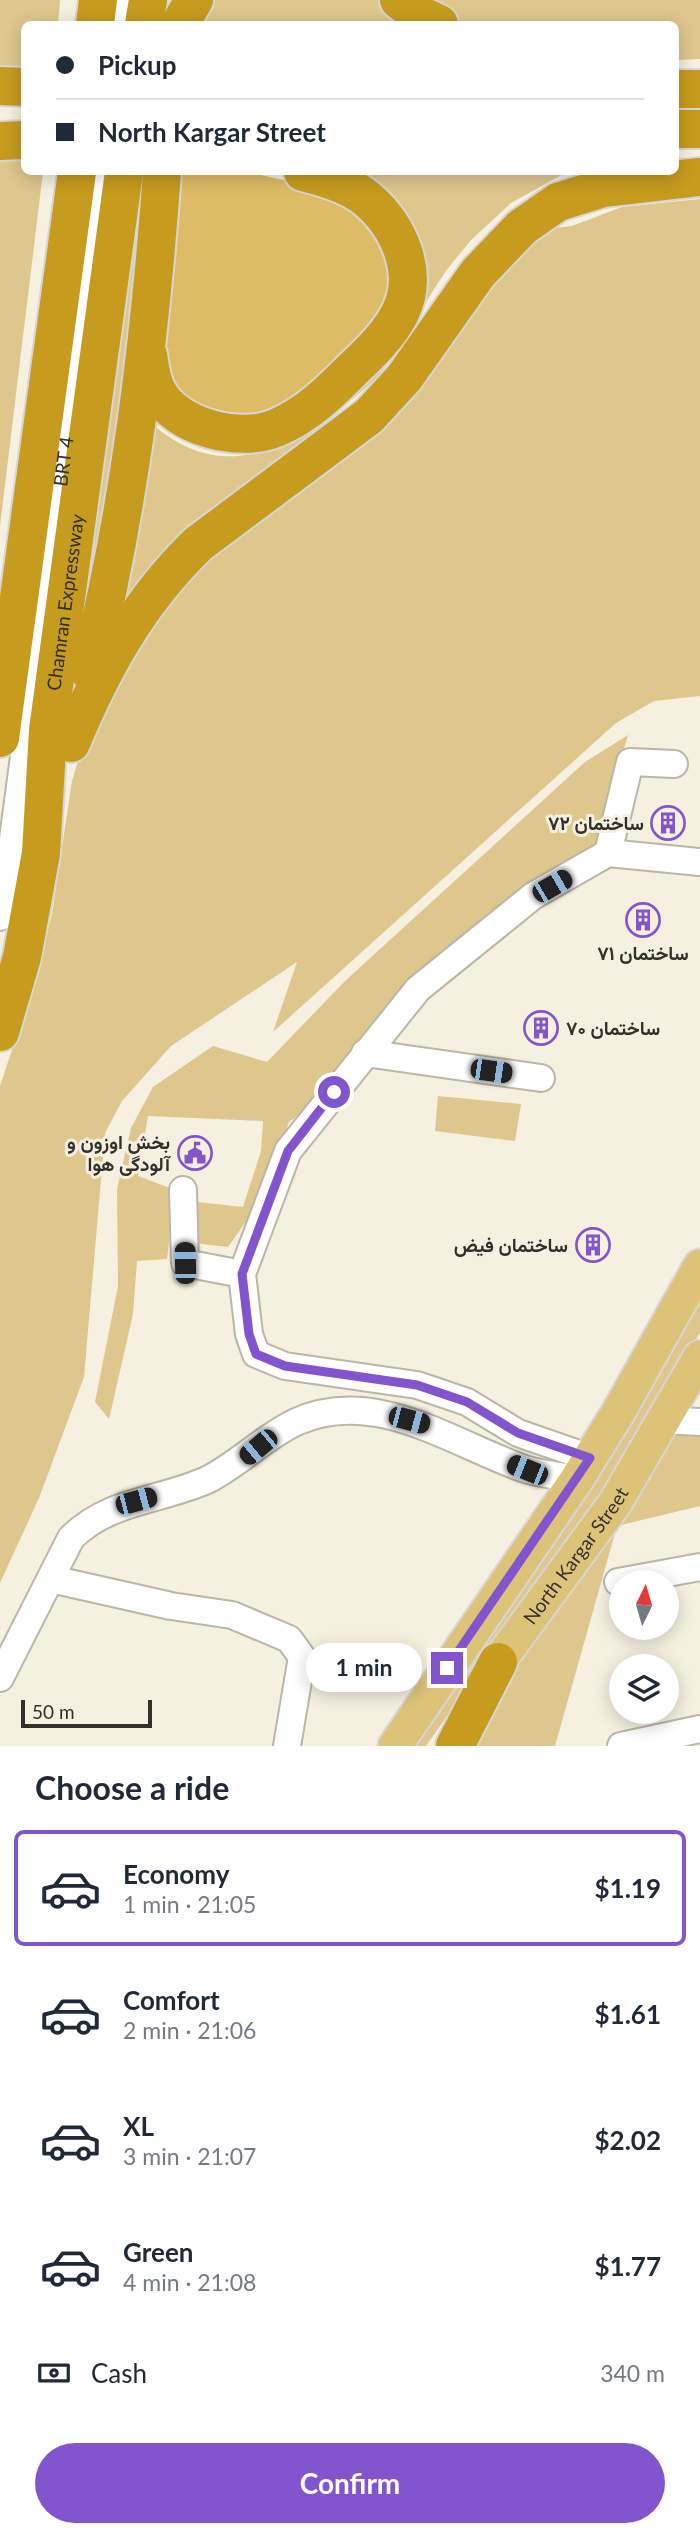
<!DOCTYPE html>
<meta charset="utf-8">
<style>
:root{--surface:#fff;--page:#f2f2f3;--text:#1f2937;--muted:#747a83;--line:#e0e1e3;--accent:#8255ce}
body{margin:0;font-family:Lato,Vazirmatn,sans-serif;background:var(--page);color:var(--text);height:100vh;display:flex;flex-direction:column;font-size:26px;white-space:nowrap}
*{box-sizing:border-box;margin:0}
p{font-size:23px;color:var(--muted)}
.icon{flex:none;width:38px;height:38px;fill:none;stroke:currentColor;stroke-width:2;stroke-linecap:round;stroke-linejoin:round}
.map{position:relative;height:1746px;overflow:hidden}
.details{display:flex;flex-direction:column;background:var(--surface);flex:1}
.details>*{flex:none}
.hud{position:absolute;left:21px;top:21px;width:658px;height:154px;border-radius:10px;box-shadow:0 4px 18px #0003;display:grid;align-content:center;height:154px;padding:0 35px;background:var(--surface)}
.needle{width:46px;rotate:5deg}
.tools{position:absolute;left:609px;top:1570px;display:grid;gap:14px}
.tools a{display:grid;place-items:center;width:70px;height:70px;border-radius:50%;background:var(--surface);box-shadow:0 4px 18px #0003;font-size:35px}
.scale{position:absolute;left:21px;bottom:18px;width:131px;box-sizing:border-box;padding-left:7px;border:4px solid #33302b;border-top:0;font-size:19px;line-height:24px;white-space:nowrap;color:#33302b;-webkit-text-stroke:5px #f6f0e0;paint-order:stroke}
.end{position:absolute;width:32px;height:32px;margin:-16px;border:9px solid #8255ce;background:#fff;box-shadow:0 0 0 4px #fff}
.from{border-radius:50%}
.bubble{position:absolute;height:49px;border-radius:24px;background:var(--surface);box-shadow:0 4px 18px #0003;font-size:23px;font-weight:700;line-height:49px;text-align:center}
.car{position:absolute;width:21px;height:42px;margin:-21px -10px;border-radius:9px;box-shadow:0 0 5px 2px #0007;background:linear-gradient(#222 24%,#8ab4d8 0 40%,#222 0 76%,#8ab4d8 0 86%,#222 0)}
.hud b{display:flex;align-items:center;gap:24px;height:66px;font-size:26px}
.hud b+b{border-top:2px solid var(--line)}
.hud i{width:18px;height:18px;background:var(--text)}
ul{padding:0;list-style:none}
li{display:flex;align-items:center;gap:21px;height:116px;margin:0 14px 10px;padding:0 21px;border:4px solid transparent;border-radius:10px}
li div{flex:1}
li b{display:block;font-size:26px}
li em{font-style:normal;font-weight:700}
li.current{border-color:var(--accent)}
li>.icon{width:63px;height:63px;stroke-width:1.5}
h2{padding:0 35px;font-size:32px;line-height:84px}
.pay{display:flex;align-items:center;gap:18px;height:77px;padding:0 35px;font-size:26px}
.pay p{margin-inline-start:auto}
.cta{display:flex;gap:14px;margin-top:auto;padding:14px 35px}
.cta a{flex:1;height:80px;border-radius:42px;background:var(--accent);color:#fff;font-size:28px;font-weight:700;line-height:80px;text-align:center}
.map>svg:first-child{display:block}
</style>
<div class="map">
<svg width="700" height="1746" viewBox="0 0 700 1746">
<rect width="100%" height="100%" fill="#f6f0e0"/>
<g fill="#dec68d">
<path d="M0,0H60L58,24H24V70L0,69Z"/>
<path d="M205,0H378L413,24H197Z"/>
<path d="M412,0H700V59L676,60V24H456Z"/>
<path d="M0,157H24V172H43L0,526Z"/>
<path d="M137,172H145L150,422C196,463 239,465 294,440L352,172H567L511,203L471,240L445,272L379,376L315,432L187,526L150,566L130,596L67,713Z"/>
<path d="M700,199V696L654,701L616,723L273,1032L297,962L171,1046L122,1101L105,1133L84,1377L39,1498L0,1583V1086L35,981L52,914L72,781L85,738L152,608L464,317L532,241L555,228L572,226L622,207Z"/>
<path d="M628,735L596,845L440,958L323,1097L289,1122L262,1199L228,1247L193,1243L197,1202L243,1207L261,1151L263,1121L148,1116L138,1176L175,1190L167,1259L137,1261L133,1314L109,1419L95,1402L118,1286L117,1189L131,1128L153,1087L213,1046L267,1062L345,981L585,762Z"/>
<path d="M438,1096L521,1104L515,1141L435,1131Z"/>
<path d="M700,1276V1333L578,1529L426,1746H414L569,1520Z"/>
<path d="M679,1429L700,1431V1506L617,1526L555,1746H467L550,1610Z"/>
</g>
<path fill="#debb66" d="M171,172H247L311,186L353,202L397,270L377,329L269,419L224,416L187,401L160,367Z"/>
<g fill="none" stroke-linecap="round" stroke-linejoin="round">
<g stroke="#bcb6a7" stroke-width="30">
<g id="minor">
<path d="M121,24L124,0"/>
<path d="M608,853L630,762L674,764"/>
<path id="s1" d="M0,917L7,884L102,172"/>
<path d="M365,1053L541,1078"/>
<path d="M183,1190L185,1263L242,1274"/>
<path d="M663,1420L700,1422"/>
<path d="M590,1458L518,1433L467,1402L417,1385L285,1366L256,1354L249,1334L242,1274L288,1151L418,989L533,896L608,853L700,862"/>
<path d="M51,1579L171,1606L232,1615L289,1639L302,1657L287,1746"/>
<path d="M618,1582L700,1567"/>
<path d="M0,1678L71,1538C109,1500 160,1501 207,1480C239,1464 264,1437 296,1422C375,1386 453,1444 525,1469C541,1474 560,1476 577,1479"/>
<path d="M621,1746L700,1729"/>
</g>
</g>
<g stroke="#d6d6d5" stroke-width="37">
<g id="major">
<path id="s2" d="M482,1684L615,1503L700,1357"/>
<path d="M395,1746L577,1479L619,1411L700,1266"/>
</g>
</g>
<g stroke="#d6d6d5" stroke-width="42">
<g id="highway">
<path d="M399,0L418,14L439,24"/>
<path d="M95,24L98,0"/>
<path d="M144,24L148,0"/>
<path d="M180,24L194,0"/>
<path d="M0,86L24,87"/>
<path d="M676,89H700"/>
<path d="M676,129H700"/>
<path d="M0,141L24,140"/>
<path d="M148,355C150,367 151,380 157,391C176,428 240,443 276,428C307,415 329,393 352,370C370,353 389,335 400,313C420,273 399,226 367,199C351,185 323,177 303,172"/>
<path d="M89,671C130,507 150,339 162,172"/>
<path d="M0,738L77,172"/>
<path d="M71,743C102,668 139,601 198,544L369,416L404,378L478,273L522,227L558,202L603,188L700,177"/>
<path id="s3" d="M0,1032L22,957L41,853L48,730L124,172"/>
<path d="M455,1746L498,1662"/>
</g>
</g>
<use href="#minor" stroke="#fff" stroke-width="26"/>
<use href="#major" stroke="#ddc378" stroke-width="33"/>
<use href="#highway" stroke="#c69b1e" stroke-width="38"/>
</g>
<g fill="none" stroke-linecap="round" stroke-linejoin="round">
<path stroke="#8255ce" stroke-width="9" d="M334,1092L288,1151L242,1274L249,1334L256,1354L285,1366L417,1385L467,1402L518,1433L590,1458L447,1668"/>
</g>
<defs>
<g id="building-ring" transform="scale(1.75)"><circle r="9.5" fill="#f6f0e0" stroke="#8255ce" stroke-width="1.5"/><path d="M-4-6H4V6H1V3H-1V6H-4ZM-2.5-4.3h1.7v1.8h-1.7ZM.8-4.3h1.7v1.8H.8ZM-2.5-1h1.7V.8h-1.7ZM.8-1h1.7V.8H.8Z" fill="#8255ce"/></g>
<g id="civic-ring" transform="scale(1.75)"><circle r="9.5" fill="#f6f0e0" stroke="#8255ce" stroke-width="1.5"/><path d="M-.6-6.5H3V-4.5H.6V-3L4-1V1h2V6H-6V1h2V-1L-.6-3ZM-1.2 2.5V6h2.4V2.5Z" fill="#8255ce"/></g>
</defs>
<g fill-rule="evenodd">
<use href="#building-ring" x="668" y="823"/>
<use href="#building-ring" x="643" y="920"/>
<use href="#building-ring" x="541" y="1028"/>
<use href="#civic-ring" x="195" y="1153"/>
<use href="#building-ring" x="593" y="1245"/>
</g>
<g text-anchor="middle" stroke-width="6" stroke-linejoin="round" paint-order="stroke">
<g font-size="19" fill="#33302b" stroke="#f6f0e0">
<text dy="7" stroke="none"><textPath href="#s1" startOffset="460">BRT 4</textPath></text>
<text dy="7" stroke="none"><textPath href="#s3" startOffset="436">Chamran Expressway</textPath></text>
<text dy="7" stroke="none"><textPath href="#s2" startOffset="159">North Kargar Street</textPath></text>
</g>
<g font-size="19" font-weight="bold" fill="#33302b" stroke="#f6f0e0" text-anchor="end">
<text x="644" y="830">ساختمان ۷۲</text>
<text x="643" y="960" text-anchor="middle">ساختمان ۷۱</text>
<text x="566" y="1035" text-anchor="start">ساختمان ۷۰</text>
<text x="170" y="1149">بخش اوزون و<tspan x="170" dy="22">آلودگی هوا</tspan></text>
<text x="568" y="1252">ساختمان فیض</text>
</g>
</g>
</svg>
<div class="tools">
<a><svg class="needle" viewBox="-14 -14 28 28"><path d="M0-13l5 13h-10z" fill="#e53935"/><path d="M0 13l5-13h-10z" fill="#747a83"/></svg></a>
<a><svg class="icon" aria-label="layers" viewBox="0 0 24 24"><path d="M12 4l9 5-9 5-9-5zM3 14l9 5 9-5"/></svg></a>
</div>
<div class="scale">50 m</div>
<i class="end from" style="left:334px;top:1092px"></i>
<i class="end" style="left:447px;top:1668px"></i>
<div class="bubble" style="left:306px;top:1643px;width:116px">1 min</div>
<i class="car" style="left:552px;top:886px;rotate:60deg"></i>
<i class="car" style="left:491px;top:1071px;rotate:98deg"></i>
<i class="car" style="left:185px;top:1263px;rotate:359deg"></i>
<i class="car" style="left:409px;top:1420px;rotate:105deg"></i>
<i class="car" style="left:258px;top:1447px;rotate:230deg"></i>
<i class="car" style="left:527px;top:1470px;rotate:292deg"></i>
<i class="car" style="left:136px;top:1501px;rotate:75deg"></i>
<div class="hud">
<b><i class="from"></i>Pickup</b>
<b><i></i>North Kargar Street</b>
</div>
</div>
<section class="details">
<h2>Choose a ride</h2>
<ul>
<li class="current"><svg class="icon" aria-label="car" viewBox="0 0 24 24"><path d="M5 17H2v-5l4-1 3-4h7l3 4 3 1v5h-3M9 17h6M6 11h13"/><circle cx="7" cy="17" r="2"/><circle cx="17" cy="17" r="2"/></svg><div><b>Economy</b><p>1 min · 21:05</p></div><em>$1.19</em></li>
<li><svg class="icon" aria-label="car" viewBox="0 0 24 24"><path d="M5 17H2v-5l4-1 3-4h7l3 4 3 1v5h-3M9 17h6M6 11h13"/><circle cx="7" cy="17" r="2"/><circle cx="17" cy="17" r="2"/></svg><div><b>Comfort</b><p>2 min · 21:06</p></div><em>$1.61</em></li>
<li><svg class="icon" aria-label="car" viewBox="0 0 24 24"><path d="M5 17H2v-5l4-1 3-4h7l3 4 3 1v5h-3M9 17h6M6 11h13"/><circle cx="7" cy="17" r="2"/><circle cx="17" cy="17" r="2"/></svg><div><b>XL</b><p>3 min · 21:07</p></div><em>$2.02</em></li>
<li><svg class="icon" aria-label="car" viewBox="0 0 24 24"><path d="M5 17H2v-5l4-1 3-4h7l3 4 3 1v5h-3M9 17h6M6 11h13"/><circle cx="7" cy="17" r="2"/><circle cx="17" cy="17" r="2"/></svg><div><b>Green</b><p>4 min · 21:08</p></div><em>$1.77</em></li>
</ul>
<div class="pay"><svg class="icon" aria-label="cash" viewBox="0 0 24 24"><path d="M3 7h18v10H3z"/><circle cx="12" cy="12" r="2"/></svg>Cash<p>340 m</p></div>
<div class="cta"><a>Confirm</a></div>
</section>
